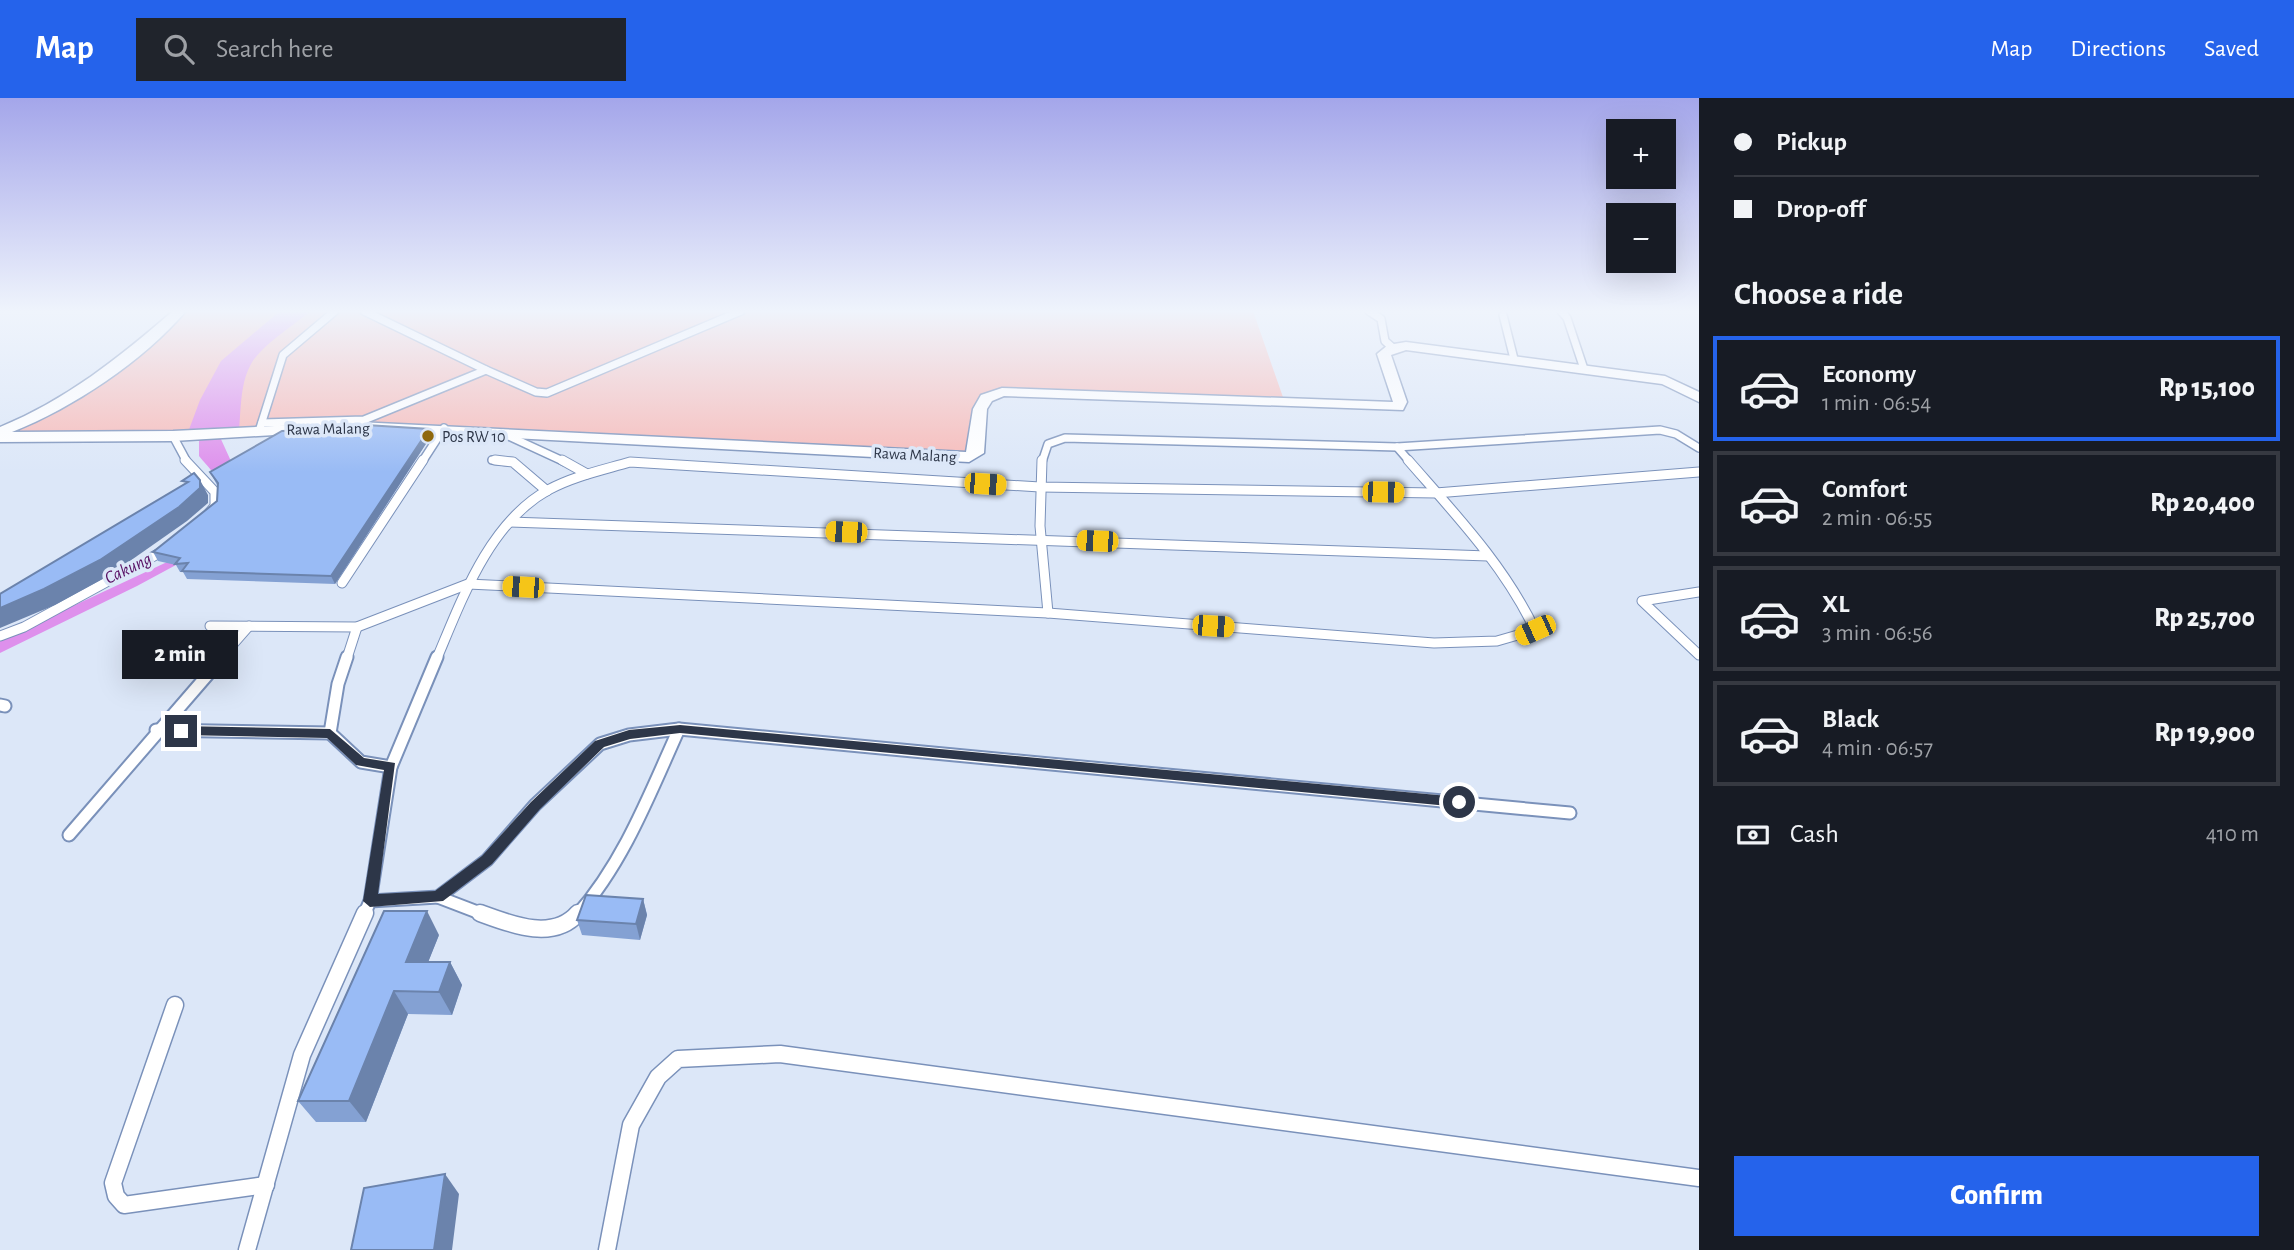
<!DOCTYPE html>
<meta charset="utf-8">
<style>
:root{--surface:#171b24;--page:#20242c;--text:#f1f3f6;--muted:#9ea1a6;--line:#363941;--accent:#2563eb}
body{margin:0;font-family:"Alegreya Sans",sans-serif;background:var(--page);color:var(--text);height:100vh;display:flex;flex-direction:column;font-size:26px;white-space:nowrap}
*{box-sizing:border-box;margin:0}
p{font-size:23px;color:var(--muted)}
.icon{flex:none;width:38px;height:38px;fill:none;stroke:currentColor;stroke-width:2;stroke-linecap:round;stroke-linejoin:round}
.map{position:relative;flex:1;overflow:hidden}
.details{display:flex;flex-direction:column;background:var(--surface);width:595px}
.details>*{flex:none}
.hud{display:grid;align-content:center;height:154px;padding:0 35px;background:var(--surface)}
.fabs{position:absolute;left:1606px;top:21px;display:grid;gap:14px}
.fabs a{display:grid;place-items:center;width:70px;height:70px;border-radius:0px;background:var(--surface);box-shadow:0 7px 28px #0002;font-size:35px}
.end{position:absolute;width:32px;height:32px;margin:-16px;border:9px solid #2d3648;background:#fff;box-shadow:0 0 0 4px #fff}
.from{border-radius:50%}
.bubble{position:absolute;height:49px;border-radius:0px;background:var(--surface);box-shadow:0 7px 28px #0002;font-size:23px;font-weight:800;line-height:49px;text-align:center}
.car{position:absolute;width:21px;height:42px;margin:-21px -10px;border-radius:9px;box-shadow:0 0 5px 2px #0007;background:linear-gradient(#f5c518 24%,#345 0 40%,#f5c518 0 76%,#345 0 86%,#f5c518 0)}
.hud b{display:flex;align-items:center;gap:24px;height:66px;font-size:26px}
.hud b+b{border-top:2px solid var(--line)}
.hud i{width:18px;height:18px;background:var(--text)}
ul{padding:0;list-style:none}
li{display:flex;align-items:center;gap:21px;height:105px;margin:0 14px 10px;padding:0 21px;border:4px solid var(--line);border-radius:0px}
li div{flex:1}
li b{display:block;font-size:26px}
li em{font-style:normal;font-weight:800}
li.active{border-color:var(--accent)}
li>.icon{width:63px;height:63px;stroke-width:1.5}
h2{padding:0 35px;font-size:32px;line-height:84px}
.pay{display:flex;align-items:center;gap:18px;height:77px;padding:0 35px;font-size:26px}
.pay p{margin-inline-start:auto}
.primary-button{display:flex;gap:14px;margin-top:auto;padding:14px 35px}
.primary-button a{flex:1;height:80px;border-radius:0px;background:var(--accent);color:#fff;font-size:28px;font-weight:800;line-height:80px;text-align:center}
header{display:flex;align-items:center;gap:42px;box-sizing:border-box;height:98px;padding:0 35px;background:var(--accent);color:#fff}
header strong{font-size:33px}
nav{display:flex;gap:38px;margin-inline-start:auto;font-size:24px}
.search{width:490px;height:63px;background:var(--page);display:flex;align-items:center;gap:18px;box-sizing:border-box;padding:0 24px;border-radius:0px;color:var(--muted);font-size:26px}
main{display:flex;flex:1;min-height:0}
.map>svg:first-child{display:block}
</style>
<header>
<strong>Map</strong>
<div class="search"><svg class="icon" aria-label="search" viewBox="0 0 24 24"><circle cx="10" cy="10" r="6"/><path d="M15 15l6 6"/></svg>Search here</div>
<nav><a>Map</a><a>Directions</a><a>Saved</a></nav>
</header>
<main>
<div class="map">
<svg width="1699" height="1152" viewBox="0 0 1699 1152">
<rect width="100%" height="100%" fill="#dce7f8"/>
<path fill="#f7bab8" d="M180,213H1253L1285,305L990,296L976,355L465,331L173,338L0,334L58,309Z"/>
<path fill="#de90ec" d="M280,213H311C294,227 259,249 250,268C240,287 241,313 239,333L227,334L220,339L235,372L236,415L232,427L213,447L137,488L0,555V542L180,458L223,420C228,387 220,383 199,358V342L206,337L219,335L187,337L200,302L221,263Z"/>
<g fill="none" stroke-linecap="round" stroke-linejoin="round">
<g stroke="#7a91ba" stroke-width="10">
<g id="service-far3">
<path d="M364,213L486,272L536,294L547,295L741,213"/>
<path d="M1369,213L1381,221L1385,243L1393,250"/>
<path d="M1561,213L1567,220L1584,271"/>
<path d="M1503,217L1514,261"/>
<path d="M262,325L364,322L486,272"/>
<path d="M260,330L283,257L335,213"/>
<path d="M502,335L565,364"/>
<path d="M173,338L187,364"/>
<path d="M1397,349L1410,364"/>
<path d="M492,362L513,364"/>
<path d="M422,364L444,330"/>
<path d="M1042,364L1048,346L1065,340L1397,349L1660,332L1676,336L1699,350"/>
</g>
</g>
<g stroke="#7a91ba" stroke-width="11">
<g id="service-far2">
<path d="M185,362L215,394V408L209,415"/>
<path d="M495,362L513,364L547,393"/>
<path d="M562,362L587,376"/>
<path d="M1042,362L1040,428L1048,515"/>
<path d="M510,424L1488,458"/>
<path d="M342,485L423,362"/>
<path d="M1699,494L1642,503L1699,557"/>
<path d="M210,528L357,529L468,486L1048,515L1434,545L1497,543L1535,532C1504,467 1455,416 1408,362"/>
<path d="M0,538L24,529L165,452"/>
<path d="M221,560L249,528"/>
<path d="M347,560L357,529"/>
<path d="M437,560C462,501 489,425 548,392C574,378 603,372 630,364L1040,389L1436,395L1699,374"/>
</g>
</g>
<g stroke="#7a91ba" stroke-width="15">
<g id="service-far1">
<path d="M347,559L338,586L330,635L361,664L391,669"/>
<path d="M0,607L5,608"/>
<path d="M156,632L330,635"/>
<path d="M69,737L223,559"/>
<path d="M438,799L485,817"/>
<path d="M370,803L438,799L487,762L535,707L600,646L629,637L679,631L1570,715"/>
<path d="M364,817L370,803L391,669L437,559"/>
<path d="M577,817C624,764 650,695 679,631"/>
</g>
</g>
<g stroke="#7a91ba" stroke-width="19">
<g id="service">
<path d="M480,815C510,826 553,844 578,815"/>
<path d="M175,907L113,1085L116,1098L124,1107L266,1087"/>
<path d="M247,1152L302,957L365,815"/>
<path d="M607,1152L631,1027L658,979L678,961L780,956L1699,1080"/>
</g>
</g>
<g stroke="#7a91ba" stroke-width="3">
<path id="minor" d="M173,213H186C143,263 73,310 12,334L173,333L358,324L966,354L973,311L981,297L1002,290L1393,304L1377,256L1388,247L1406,244L1665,278L1699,294V304L1662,286L1406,252L1391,257L1407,304L1403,312L1004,298L992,303L987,311L984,355L969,364L358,332L173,343L0,344V329C66,302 120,259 173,213Z"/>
</g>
<use href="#service-far3" stroke="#fff" stroke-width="7"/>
<use href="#service-far2" stroke="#fff" stroke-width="9"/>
<use href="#service-far1" stroke="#fff" stroke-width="11"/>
<use href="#service" stroke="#fff" stroke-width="16"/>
<use href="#minor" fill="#fff" fill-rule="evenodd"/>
</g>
<g fill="#84a1d3">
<path d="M431,338L335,486L187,481L183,474H180L176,467L158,463L153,454L217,403V387L210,374Z"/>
<path d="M643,801L647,817L640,842L582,837L577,822Z"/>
<path d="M439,837L428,864H450L462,887L452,917L408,916L366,1024H316L298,1003Z"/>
</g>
<g fill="#6b83ac">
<path d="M429,331L431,338L335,486L331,478Z"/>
<path d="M200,382L208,397V405L187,423L110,477L55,507L0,530V510Z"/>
<path d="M643,801L647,817L640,842L636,826Z"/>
<path d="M427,813L439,837L419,887L406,864Z"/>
<path d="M450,864L462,887L452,917L439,894Z"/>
<path d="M394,893L408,916L366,1024L349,1003Z"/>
<path d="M445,1076L459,1096L452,1152H434Z"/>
</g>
<g fill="#99bbf5" stroke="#6b83ac" stroke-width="2">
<path d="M366,327L429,331L331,478L182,473L188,465L175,466L180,460L153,454L217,403L218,385L210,374L282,333L364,330Z"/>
<path d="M194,375L200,382V390L179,409L100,462L44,491L0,510V496L188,384L182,383Z"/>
<path d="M586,797L643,801L636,826L577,822Z"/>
<path d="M384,813H427L406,864H450L439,894L394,893L349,1003H298Z"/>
<path d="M445,1076L434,1152H351L364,1090Z"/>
</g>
<linearGradient id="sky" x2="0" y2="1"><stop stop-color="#a4a6ea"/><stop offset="0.57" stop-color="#eff4fc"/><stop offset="1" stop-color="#eff4fc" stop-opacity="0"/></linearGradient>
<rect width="1699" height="374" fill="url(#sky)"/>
<path fill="#2d3648" d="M680,627L1459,699L1466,704L1459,709L680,635L630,641L604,649L540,711L492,766L443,803L370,809L363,803L384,672L356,667L327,640L181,637L175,633L181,628L330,631L364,660L395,665L378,796L435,793L482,758L531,704L595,643L629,632Z"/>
<circle fill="#8f680d" stroke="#dce7f8" stroke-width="2.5" cx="428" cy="338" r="7"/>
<g text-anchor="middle" stroke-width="7" stroke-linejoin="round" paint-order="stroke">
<g font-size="16" fill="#2d3648" stroke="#dce7f8">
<text transform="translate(328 330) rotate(-1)" y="6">Rawa Malang</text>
<text transform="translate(915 356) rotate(3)" y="6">Rawa Malang</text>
</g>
<g font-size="16" fill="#2d3648" stroke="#dce7f8" text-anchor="start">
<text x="442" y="344">Pos RW 10</text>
</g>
<g font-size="18" font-style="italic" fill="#581064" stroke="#dce7f8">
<text transform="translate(128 470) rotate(-26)" y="6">Cakung</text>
</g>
</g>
</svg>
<div class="fabs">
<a>+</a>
<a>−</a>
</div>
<i class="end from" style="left:1459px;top:704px"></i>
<i class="end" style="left:181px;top:633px"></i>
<div class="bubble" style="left:122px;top:532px;width:116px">2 min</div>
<i class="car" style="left:985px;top:386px;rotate:94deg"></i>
<i class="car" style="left:1383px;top:394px;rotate:91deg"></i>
<i class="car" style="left:846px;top:434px;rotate:272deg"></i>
<i class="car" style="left:1097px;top:443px;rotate:272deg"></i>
<i class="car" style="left:523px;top:489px;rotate:273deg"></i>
<i class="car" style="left:1213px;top:528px;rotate:94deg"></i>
<i class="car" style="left:1535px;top:532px;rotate:246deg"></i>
</div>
<section class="details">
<div class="hud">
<b><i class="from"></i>Pickup</b>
<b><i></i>Drop-off</b>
</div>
<h2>Choose a ride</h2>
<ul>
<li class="active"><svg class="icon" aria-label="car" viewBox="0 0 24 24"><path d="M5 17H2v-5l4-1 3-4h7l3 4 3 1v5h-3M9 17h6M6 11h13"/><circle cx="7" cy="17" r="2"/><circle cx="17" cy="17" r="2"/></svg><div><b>Economy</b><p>1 min · 06:54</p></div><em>Rp 15,100</em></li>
<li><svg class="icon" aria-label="car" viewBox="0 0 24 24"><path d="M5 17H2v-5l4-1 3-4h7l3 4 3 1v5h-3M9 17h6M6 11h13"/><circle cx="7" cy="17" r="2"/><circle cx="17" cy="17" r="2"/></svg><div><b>Comfort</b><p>2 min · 06:55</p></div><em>Rp 20,400</em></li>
<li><svg class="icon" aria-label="car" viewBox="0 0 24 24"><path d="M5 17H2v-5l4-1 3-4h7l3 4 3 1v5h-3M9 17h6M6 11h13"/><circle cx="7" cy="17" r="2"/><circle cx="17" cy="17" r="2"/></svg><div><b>XL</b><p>3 min · 06:56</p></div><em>Rp 25,700</em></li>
<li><svg class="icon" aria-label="car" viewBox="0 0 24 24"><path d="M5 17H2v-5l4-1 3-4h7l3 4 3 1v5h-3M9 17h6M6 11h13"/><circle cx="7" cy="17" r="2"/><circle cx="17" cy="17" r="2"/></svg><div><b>Black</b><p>4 min · 06:57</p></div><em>Rp 19,900</em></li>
</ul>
<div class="pay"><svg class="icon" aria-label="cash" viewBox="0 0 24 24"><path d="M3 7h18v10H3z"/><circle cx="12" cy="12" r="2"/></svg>Cash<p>410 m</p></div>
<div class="primary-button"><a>Confirm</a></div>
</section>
</main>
